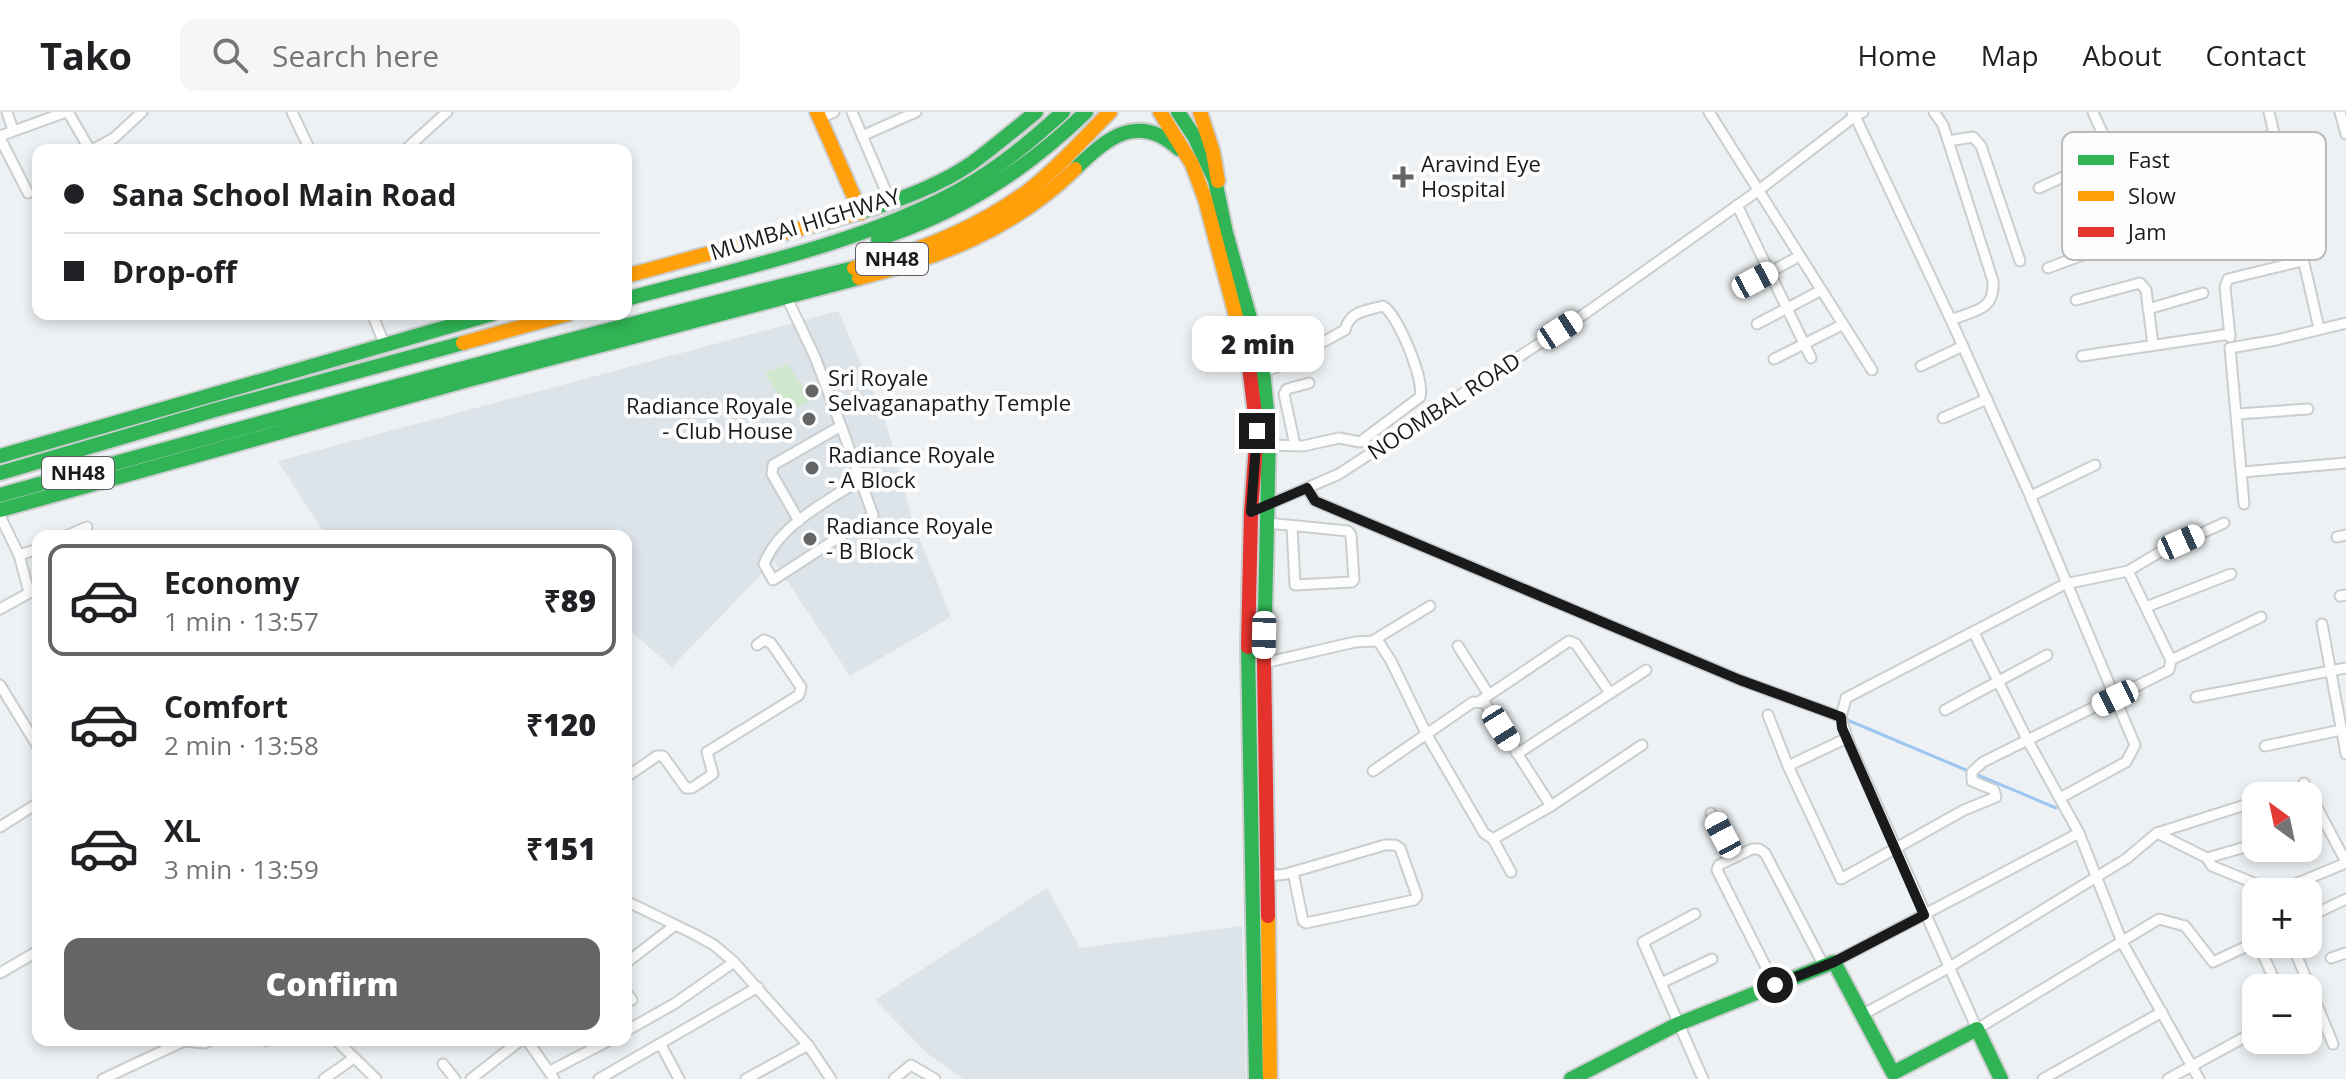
<!DOCTYPE html>
<meta charset="utf-8">
<style>
:root{--surface:#fff;--page:#f6f6f6;--text:#202124;--muted:#757577;--line:#e0e0e0;--accent:#646567}
body{margin:0;font-family:"Open Sans",sans-serif;background:var(--page);color:var(--text);height:100vh;display:flex;flex-direction:column;font-size:30px;white-space:nowrap}
*{box-sizing:border-box;margin:0}
p{font-size:26px;color:var(--muted)}
.icon{flex:none;width:44px;height:44px;fill:none;stroke:currentColor;stroke-width:2;stroke-linecap:round;stroke-linejoin:round}
.map{position:relative;flex:1;overflow:hidden}
.panel{position:absolute;left:32px;top:418px;width:600px;height:516px;display:flex;flex-direction:column;background:var(--surface);border-radius:16px;box-shadow:0 4px 12px #0003}
.panel>*{flex:none}
.banner{position:absolute;left:32px;top:32px;width:600px;height:176px;border-radius:16px;box-shadow:0 4px 12px #0003;display:grid;align-content:center;height:176px;padding:0 32px;background:var(--surface)}
.needle{width:52px;rotate:327deg}
.tools{position:absolute;left:2242px;top:670px;display:grid;gap:16px}
.tools a{display:grid;place-items:center;width:80px;height:80px;border-radius:16px;background:var(--surface);box-shadow:0 4px 12px #0003;font-size:40px}
.end{position:absolute;width:36px;height:36px;margin:-18px;border:10px solid #191a1c;background:#fff;box-shadow:0 0 0 4px #fff}
.from{border-radius:50%}
.bubble{position:absolute;height:56px;border-radius:16px;background:var(--surface);box-shadow:0 4px 12px #0003;font-size:26px;font-weight:800;line-height:56px;text-align:center}
.car{position:absolute;width:24px;height:48px;margin:-24px -12px;border-radius:10px;box-shadow:0 0 6px 2px #0007;background:linear-gradient(#fff 24%,#345 0 40%,#fff 0 76%,#345 0 86%,#fff 0)}
.banner b{display:flex;align-items:center;gap:28px;height:76px;font-size:30px}
.banner b+b{border-top:2px solid var(--line)}
.banner i{width:20px;height:20px;background:var(--text)}
ul{padding:14px 0 0;list-style:none}
li{display:flex;align-items:center;gap:24px;height:112px;margin:0 16px 12px;padding:0 16px;border:4px solid transparent;border-radius:16px}
li div{flex:1}
li b{display:block;font-size:30px}
li em{font-style:normal;font-weight:800}
li.current{border-color:var(--accent)}
li>.icon{width:72px;height:72px;stroke-width:1.5}
.cta{display:flex;gap:16px;margin-top:auto;padding:16px 32px}
.cta a{flex:1;height:92px;border-radius:16px;background:var(--accent);color:#fff;font-size:32px;font-weight:800;line-height:92px;text-align:center}
header{display:flex;align-items:center;gap:48px;box-sizing:border-box;height:112px;padding:0 40px;background:var(--surface);border-bottom:2px solid var(--line)}
header strong{font-size:38px}
nav{display:flex;gap:44px;margin-inline-start:auto;font-size:28px}
.search{width:560px;height:72px;background:var(--page);display:flex;align-items:center;gap:20px;box-sizing:border-box;padding:0 28px;border-radius:16px;color:var(--muted);font-size:30px}
.map>svg:first-child{display:block}
</style>
<header>
<strong>Tako</strong>
<div class="search"><svg class="icon" aria-label="search" viewBox="0 0 24 24"><circle cx="10" cy="10" r="6"/><path d="M15 15l6 6"/></svg>Search here</div>
<nav><a>Home</a><a>Map</a><a>About</a><a>Contact</a></nav>
</header>
<div class="map">
<svg width="2346" height="967" viewBox="0 0 2346 967">
<rect width="100%" height="100%" fill="#eef1f3"/>
<g fill="#dce3e9">
<path d="M838,199L885,307L914,413L951,505L850,564L774,449L672,555L626,515V424H326L278,349Z"/>
<path d="M1047,776L1080,836L1242,814L1246,967H964L928,942L875,888Z"/>
</g>
<path fill="#cfe7cc" d="M788,252L810,288L789,300L765,261Z"/>
<g fill="none" stroke-linecap="round" stroke-linejoin="round">
<g stroke="#9bc7f2" stroke-width="3">
<path d="M1410,424L1749,567"/>
<path d="M1845,607L2056,696"/>
</g>
<g stroke="#cbcdcf" stroke-width="13">
<g id="street">
<path d="M7,0L13,18"/>
<path d="M68,0L90,38"/>
<path d="M292,0L310,38"/>
<path d="M852,0L891,91"/>
<path d="M1709,0L1872,258"/>
<path d="M1863,0L1855,4L1951,208L2028,379L2135,633L2126,650L2060,686"/>
<path d="M1934,0L1943,13L1993,169C1995,199 1975,198 1951,208"/>
<path d="M2269,0L2319,216"/>
<path d="M2340,0L2346,22"/>
<path d="M820,6L834,0"/>
<path d="M0,24L66,0"/>
<path d="M862,24L916,0"/>
<path d="M0,26L28,81"/>
<path d="M1948,29L1973,25L1981,34L2020,149"/>
<path d="M92,38L114,26L142,0"/>
<path d="M405,38L447,0"/>
<path d="M2174,54L2188,136"/>
<path d="M2124,72L2275,22"/>
<path d="M2039,76L2111,43"/>
<path d="M1737,93L1811,246"/>
<path d="M2223,106L2288,89"/>
<path d="M2048,156L2128,126L2136,118C2138,89 2105,29 2093,0"/>
<path d="M1740,176L1794,147"/>
<path d="M787,186L815,245L841,314L773,353L772,362L799,409"/>
<path d="M2076,188L2140,171L2146,178L2153,233"/>
<path d="M2148,197L2203,181"/>
<path d="M372,202L385,233"/>
<path d="M1757,212L1816,181"/>
<path d="M2230,225L2225,175L2228,167L2302,149"/>
<path d="M2082,244L2230,222"/>
<path d="M1774,247L1838,215"/>
<path d="M1921,254L1963,234"/>
<path d="M1263,259L1275,256L1345,218C1350,199 1365,199 1383,194C1397,201 1425,268 1420,285L1360,330L1339,326L1303,334L1268,333"/>
<path d="M2238,302L2308,297"/>
<path d="M1943,306L1987,287"/>
<path d="M841,314L873,403L773,468L764,452C779,413 826,390 860,368"/>
<path d="M1295,333L1284,282L1287,277L1309,271"/>
<path d="M2243,360L2346,351"/>
<path d="M1307,376L1315,389L1740,568L1841,605"/>
<path d="M2031,384L2095,353"/>
<path d="M2244,392L2230,236L2276,228L2346,211"/>
<path d="M1251,400L1339,362L1583,203L1759,78L1855,4L1852,0"/>
<path d="M0,404L19,443L29,480"/>
<path d="M1267,411L1348,419L1351,423L1354,468L1352,470L1295,473L1292,414"/>
<path d="M2224,411L2160,440L2128,459L2065,472L1846,586L1841,605L1847,626L1977,917L2159,807L2185,814L2213,850L2256,830"/>
<path d="M66,424L87,415"/>
<path d="M2337,425L2346,423"/>
<path d="M19,443L38,437"/>
<path d="M2340,484L2346,483"/>
<path d="M2146,495L2231,462"/>
<path d="M0,497L38,476"/>
<path d="M2322,512L2346,642"/>
<path d="M1974,521L2027,627L2079,721L2122,830L2199,967"/>
<path d="M1374,528L1430,494"/>
<path d="M1458,534L1489,583"/>
<path d="M2171,548L2261,505"/>
<path d="M1264,551L1355,530L1378,529L1391,549L1427,623L1484,721L1493,727"/>
<path d="M0,573L38,635"/>
<path d="M2196,585L2346,556"/>
<path d="M1480,589L1569,529L1576,532L1610,581"/>
<path d="M1945,598L2047,543"/>
<path d="M1768,603L1788,654"/>
<path d="M1847,626L1788,654L1841,767L1964,698L1996,685L1994,678L1972,669V660L1983,650L2169,558L2171,548L2128,459"/>
<path d="M2265,634L2341,618"/>
<path d="M1517,642L1646,558"/>
<path d="M1373,659L1473,590L1485,591L1551,694"/>
<path d="M626,665L657,644H663L686,676H692L713,662L707,640L799,583L801,575L771,531L764,528L757,533"/>
<path d="M2304,671L2346,750"/>
<path d="M1711,701L1735,745"/>
<path d="M0,715L38,691"/>
<path d="M2157,721L2207,746L2212,754L2276,780L2346,751"/>
<path d="M2207,746L2256,732"/>
<path d="M1511,760L1493,727L1551,694L1642,633"/>
<path d="M1267,764L1286,762L1385,733H1395L1400,736L1417,784L1414,788L1306,811L1303,809L1293,760"/>
<path d="M626,789L694,822L714,833L734,850L808,933L831,967"/>
<path d="M1695,802L1643,830L1703,967"/>
<path d="M2308,805L2346,787"/>
<path d="M2258,832L2278,876"/>
<path d="M2292,832L2333,932"/>
<path d="M2331,846L2346,841"/>
<path d="M1834,850L2079,721"/>
<path d="M626,851L674,814"/>
<path d="M0,861L38,839"/>
<path d="M1661,871L1712,847"/>
<path d="M1775,873L1717,758L1719,753L1752,737H1759L1765,741L1824,854"/>
<path d="M626,880L632,888"/>
<path d="M1862,903L1948,856L2098,764L2126,747L2157,721L2245,693L2256,692"/>
<path d="M626,919L674,892L734,850"/>
<path d="M265,928L266,929"/>
<path d="M336,928L376,967"/>
<path d="M527,928L554,967"/>
<path d="M661,933L679,967"/>
<path d="M443,952L455,967"/>
<path d="M550,959L610,928"/>
<path d="M103,967L184,929L205,931L211,928"/>
<path d="M324,967L354,946"/>
<path d="M471,967L521,928"/>
<path d="M599,967L758,875"/>
<path d="M746,967L808,933"/>
<path d="M894,967L911,953L935,967"/>
<path d="M2043,967L2162,900"/>
<path d="M2168,967L2256,919"/>
</g>
</g>
<g stroke="#cbcdcf" stroke-width="18">
<g id="fast">
<path d="M1178,0L1194,24L1215,68L1226,121L1262,249L1269,320L1264,547"/>
<path d="M1075,57C1108,25 1138,0 1179,37"/>
<path d="M858,101C897,89 939,74 972,51C994,35 1015,17 1036,0"/>
<path d="M878,127C959,101 1025,59 1086,0"/>
<path d="M626,187C733,158 865,131 961,77C999,56 1031,29 1063,0"/>
<path d="M0,344L492,202"/>
<path d="M0,361L215,298L463,231"/>
<path d="M0,383C284,304 568,226 854,156"/>
<path d="M0,398L468,268L859,166"/>
<path d="M1248,535L1256,967"/>
<path d="M1571,967L1678,912L1834,850L1893,961L1977,917L2001,967"/>
</g>
</g>
<g stroke="#cbcdcf" stroke-width="18">
<g id="slow">
<path d="M817,0L861,101"/>
<path d="M1160,0L1192,52L1205,87L1249,254"/>
<path d="M1200,0L1213,40L1218,69"/>
<path d="M854,156C915,141 978,116 1029,78C1059,55 1084,26 1110,0"/>
<path d="M626,164L858,101"/>
<path d="M859,166C939,146 1015,116 1075,57"/>
<path d="M463,231L568,202"/>
<path d="M1268,804L1270,967"/>
</g>
</g>
<g stroke="#cbcdcf" stroke-width="18">
<g id="jam">
<path d="M1248,535L1251,400L1257,319L1249,254"/>
<path d="M1264,547L1268,804"/>
</g>
</g>
<use href="#street" stroke="#fcfdfd" stroke-width="9"/>
<use href="#fast" stroke="#30b455" stroke-width="14"/>
<use href="#slow" stroke="#ff9f0a" stroke-width="14"/>
<use href="#jam" stroke="#e5322d" stroke-width="14"/>
</g>
<g fill="none" stroke-linecap="round" stroke-linejoin="round">
<path stroke="#191a1c" stroke-width="10" d="M1257,319L1251,400L1307,376L1315,389L1740,568L1841,605L1842,616L1924,803L1834,850L1775,873"/>
</g>
<g fill="#646567" stroke="#fdfdfe" stroke-width="3">
<path d="M1399 53h8v8h8v8h-8v8h-8v-8h-8v-8h8z"/>
<circle cx="812" cy="279" r="8"/>
<circle cx="809" cy="307" r="8"/>
<circle cx="812" cy="356" r="8"/>
<circle cx="810" cy="427" r="8"/>
</g>
<g text-anchor="middle" stroke-width="8" stroke-linejoin="round" paint-order="stroke">
<g fill="#fdfdfe" stroke="#5d5e60" stroke-width="2">
<rect x="856" y="131" width="72" height="32" rx="6"/>
<rect x="42" y="345" width="72" height="32" rx="6"/>
</g>
<g font-size="20" font-weight="bold" fill="#191a1c">
<text x="892" y="154">NH48</text>
<text x="78" y="368">NH48</text>
</g>
<g font-size="22" fill="#191a1c" stroke="#fdfdfe" text-anchor="start">
<text x="1421" y="60">Aravind Eye<tspan x="1421" dy="25">Hospital</tspan></text>
<text x="828" y="274">Sri Royale<tspan x="828" dy="25">Selvaganapathy Temple</tspan></text>
<text x="793" y="302" text-anchor="end">Radiance Royale<tspan x="793" dy="25">- Club House</tspan></text>
<text x="828" y="351">Radiance Royale<tspan x="828" dy="25">- A Block</tspan></text>
<text x="826" y="422">Radiance Royale<tspan x="826" dy="25">- B Block</tspan></text>
</g>
<g font-size="22" fill="#191a1c" stroke="#fdfdfe">
<text transform="translate(805 112) rotate(-17)" y="8">MUMBAI HIGHWAY</text>
<text transform="translate(1444 294) rotate(-33)" y="8">NOOMBAL ROAD</text>
</g>
</g>
<rect x="2062" y="20" width="264" height="128" rx="12" fill="#fdfdfe" stroke="#b9b9ba" stroke-width="2"/>
<rect x="2078" y="43" width="36" height="10" fill="#30b455"/>
<rect x="2078" y="79" width="36" height="10" fill="#ff9f0a"/>
<rect x="2078" y="115" width="36" height="10" fill="#e5322d"/>
<g font-size="22" fill="#191a1c">
<text x="2128" y="56">Fast</text>
<text x="2128" y="92">Slow</text>
<text x="2128" y="128">Jam</text>
</g>
</svg>
<div class="tools">
<a><svg class="needle" viewBox="-14 -14 28 28"><path d="M0-13l5 13h-10z" fill="#e53935"/><path d="M0 13l5-13h-10z" fill="#757577"/></svg></a>
<a>+</a>
<a>−</a>
</div>
<i class="end from" style="left:1775px;top:873px"></i>
<i class="end" style="left:1257px;top:319px"></i>
<div class="bubble" style="left:1192px;top:204px;width:132px">2 min</div>
<i class="car" style="left:1755px;top:168px;rotate:62deg"></i>
<i class="car" style="left:1560px;top:218px;rotate:57deg"></i>
<i class="car" style="left:2181px;top:430px;rotate:66deg"></i>
<i class="car" style="left:1264px;top:523px;rotate:181deg"></i>
<i class="car" style="left:2115px;top:586px;rotate:244deg"></i>
<i class="car" style="left:1501px;top:616px;rotate:148deg"></i>
<i class="car" style="left:1723px;top:723px;rotate:332deg"></i>
<div class="banner">
<b><i class="from"></i>Sana School Main Road</b>
<b><i></i>Drop-off</b>
</div>
<section class="panel">
<ul>
<li class="current"><svg class="icon" aria-label="car" viewBox="0 0 24 24"><path d="M5 17H2v-5l4-1 3-4h7l3 4 3 1v5h-3M9 17h6M6 11h13"/><circle cx="7" cy="17" r="2"/><circle cx="17" cy="17" r="2"/></svg><div><b>Economy</b><p>1 min · 13:57</p></div><em>₹89</em></li>
<li><svg class="icon" aria-label="car" viewBox="0 0 24 24"><path d="M5 17H2v-5l4-1 3-4h7l3 4 3 1v5h-3M9 17h6M6 11h13"/><circle cx="7" cy="17" r="2"/><circle cx="17" cy="17" r="2"/></svg><div><b>Comfort</b><p>2 min · 13:58</p></div><em>₹120</em></li>
<li><svg class="icon" aria-label="car" viewBox="0 0 24 24"><path d="M5 17H2v-5l4-1 3-4h7l3 4 3 1v5h-3M9 17h6M6 11h13"/><circle cx="7" cy="17" r="2"/><circle cx="17" cy="17" r="2"/></svg><div><b>XL</b><p>3 min · 13:59</p></div><em>₹151</em></li>
</ul>
<div class="cta"><a>Confirm</a></div>
</section>
</div>
